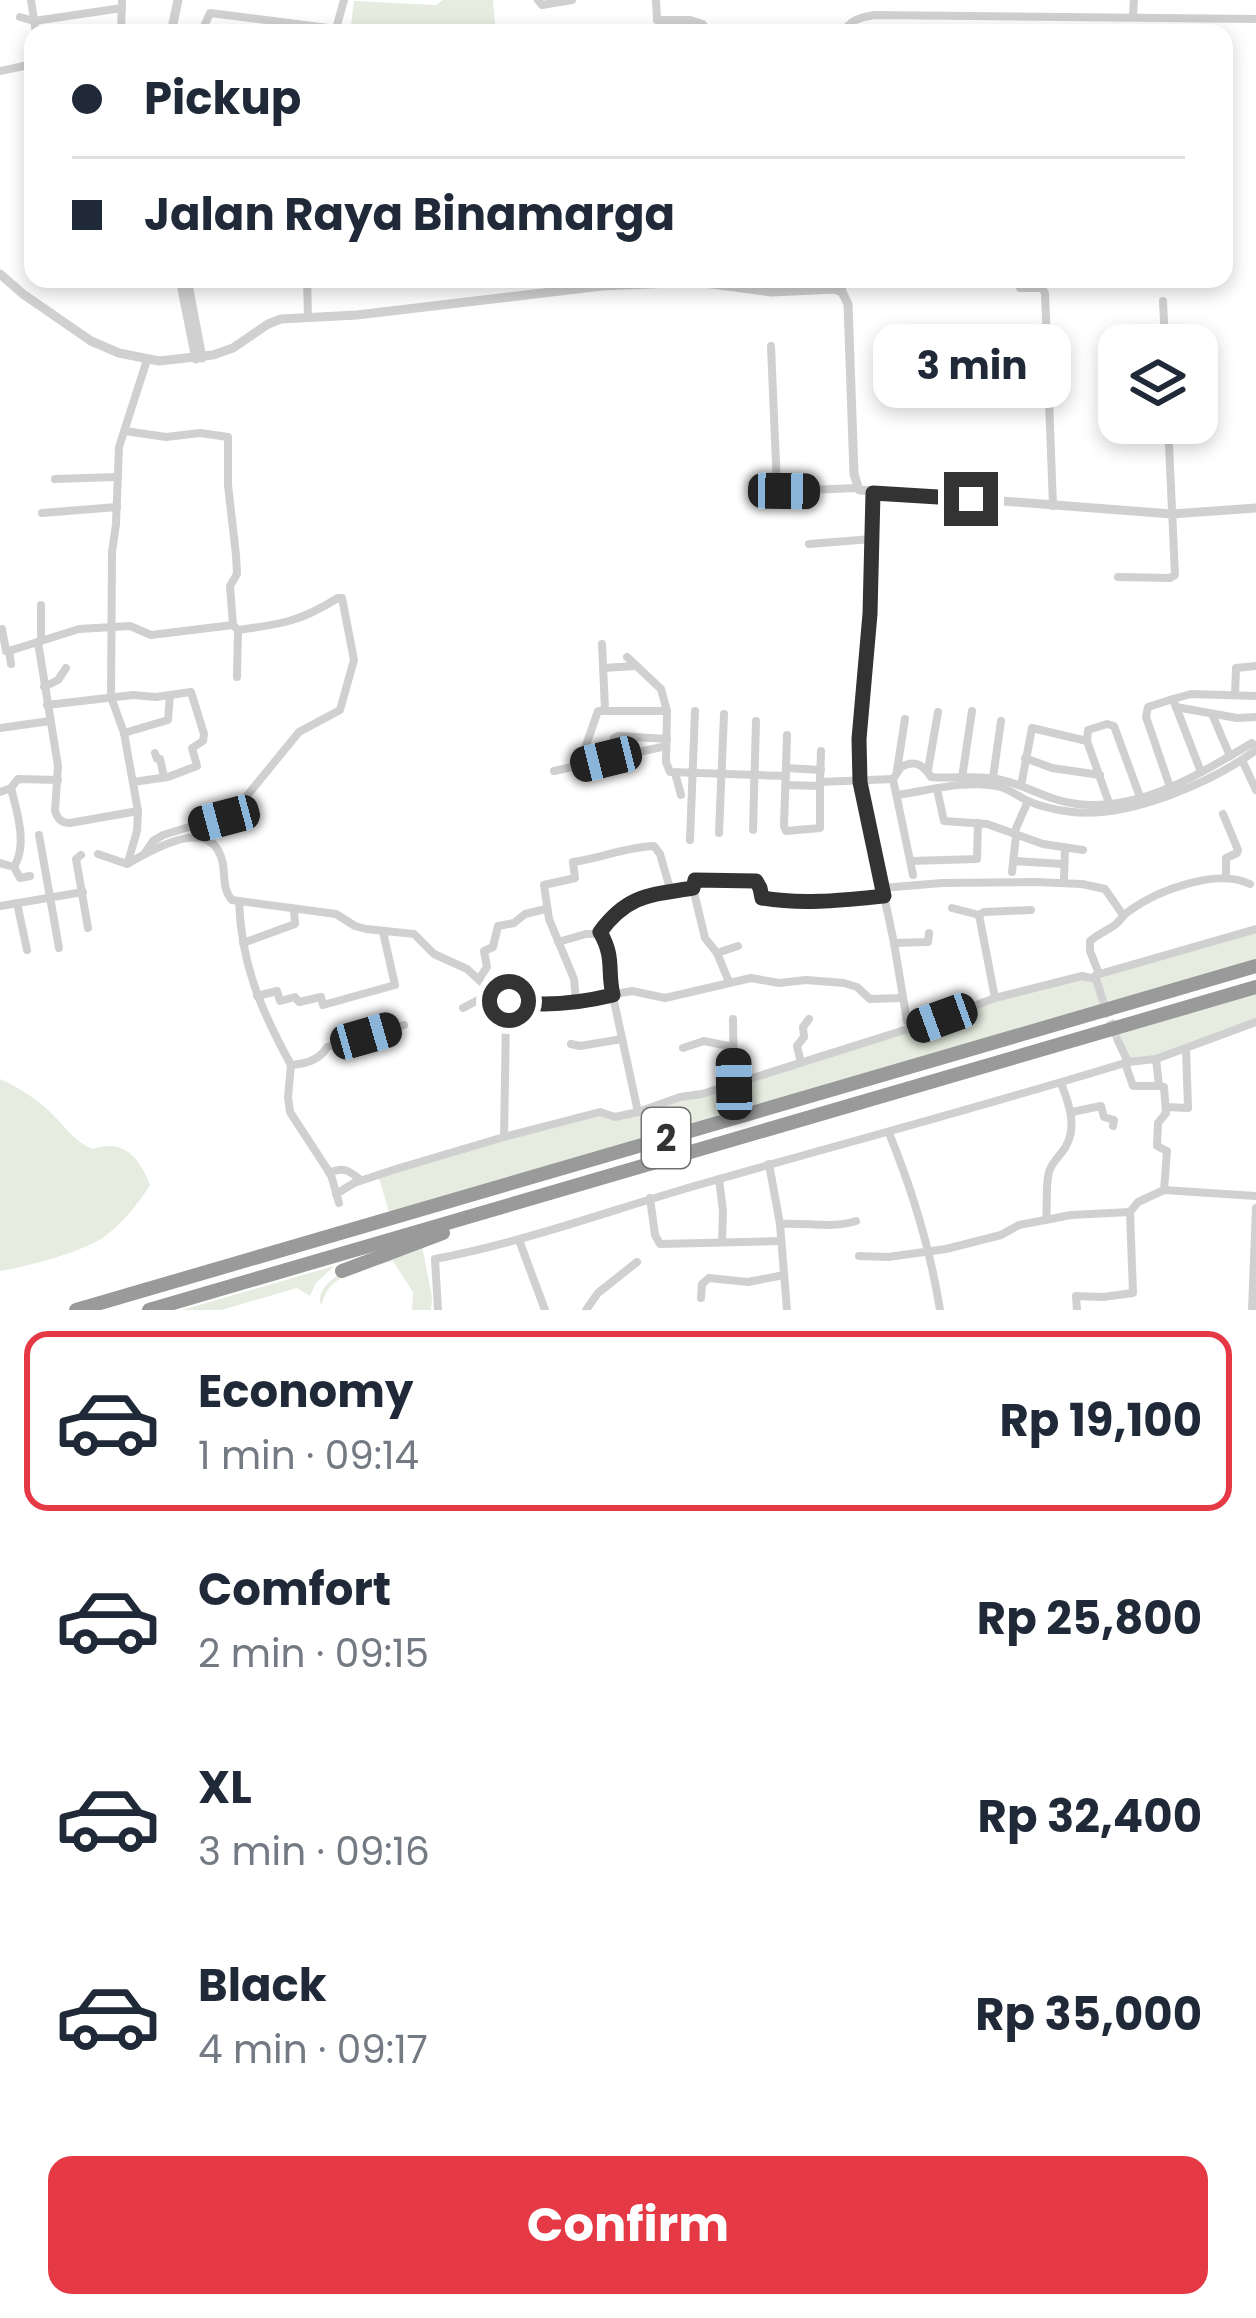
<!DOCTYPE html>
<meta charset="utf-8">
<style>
:root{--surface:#fff;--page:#f2f2f3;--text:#1f2937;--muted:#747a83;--line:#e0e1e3;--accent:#e63946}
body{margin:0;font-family:Poppins,sans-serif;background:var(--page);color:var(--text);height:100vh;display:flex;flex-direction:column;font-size:45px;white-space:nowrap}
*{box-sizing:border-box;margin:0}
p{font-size:39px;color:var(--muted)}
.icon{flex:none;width:66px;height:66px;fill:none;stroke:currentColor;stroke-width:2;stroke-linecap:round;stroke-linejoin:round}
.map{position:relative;height:1310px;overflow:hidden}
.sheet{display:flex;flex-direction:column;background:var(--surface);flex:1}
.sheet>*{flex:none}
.top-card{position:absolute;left:24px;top:24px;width:1209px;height:264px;border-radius:24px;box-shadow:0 6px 18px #0003;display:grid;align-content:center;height:264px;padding:0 48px;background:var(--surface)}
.controls{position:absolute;left:1098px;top:324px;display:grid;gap:24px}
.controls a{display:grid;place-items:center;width:120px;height:120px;border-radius:24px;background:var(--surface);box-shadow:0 6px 18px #0003;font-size:60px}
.end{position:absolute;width:54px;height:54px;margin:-27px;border:15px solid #333;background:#fff;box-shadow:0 0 0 6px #fff}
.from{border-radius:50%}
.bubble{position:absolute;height:84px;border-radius:24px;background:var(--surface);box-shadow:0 6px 18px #0003;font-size:39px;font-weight:700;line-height:84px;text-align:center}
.car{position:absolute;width:36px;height:72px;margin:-36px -18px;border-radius:15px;box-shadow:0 0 9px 3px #0007;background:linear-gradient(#222 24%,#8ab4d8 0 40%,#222 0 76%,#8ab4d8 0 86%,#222 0)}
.top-card b{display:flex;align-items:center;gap:42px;height:114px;font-size:45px}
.top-card b+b{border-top:3px solid var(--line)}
.top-card i{width:30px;height:30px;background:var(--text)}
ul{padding:21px 0 0;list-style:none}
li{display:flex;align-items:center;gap:36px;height:180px;margin:0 24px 18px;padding:0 24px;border:6px solid transparent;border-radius:24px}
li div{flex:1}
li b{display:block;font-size:45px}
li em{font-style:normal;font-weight:700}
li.active{border-color:var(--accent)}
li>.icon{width:108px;height:108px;stroke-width:1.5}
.button{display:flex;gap:24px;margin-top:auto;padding:24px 48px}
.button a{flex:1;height:138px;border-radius:24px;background:var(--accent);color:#fff;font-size:48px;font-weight:700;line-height:138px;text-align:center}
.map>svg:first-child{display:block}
</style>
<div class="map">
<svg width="1256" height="1310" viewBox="0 0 1256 1310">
<rect width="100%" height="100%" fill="#fff"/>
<g fill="#e6ecdf">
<path d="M443,0H493L496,33H350L354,1L436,5Z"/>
<path d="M1256,930V966L391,1218L378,1175L600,1112L615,1117L912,1028L995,998L1092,976Z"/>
<path d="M1256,987V1022L1156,1059L1128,1062L1113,1029Z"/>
<path d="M0,1079C18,1087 35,1098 49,1111C64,1125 74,1142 93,1149C123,1138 140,1158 150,1185C138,1204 122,1224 104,1237C80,1253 29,1266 0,1271Z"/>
<path d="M422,1246L432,1297L431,1310H412L413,1292L393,1261C366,1269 329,1272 322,1304L320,1303C317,1268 394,1255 422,1246Z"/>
<path d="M334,1266L316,1283L310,1296L297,1288L221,1310H182Z"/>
</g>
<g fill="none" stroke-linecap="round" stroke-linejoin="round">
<path stroke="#d6d6d6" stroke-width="8" stroke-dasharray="8 4" stroke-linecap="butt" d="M1102,998L1118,1041"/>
<g stroke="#d0d0d0" stroke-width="8">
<path d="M31,0L36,33"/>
<path d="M538,0L542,5L572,0"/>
<path d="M656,0L657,20H690L703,24L706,33"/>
<path d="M1133,16L1134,0"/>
<path d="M20,17L34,21L122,8"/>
<path d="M121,33L122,0"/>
<path d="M201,33L210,13L336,29L344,0"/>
<path d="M844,33C849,20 861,17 875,15L1256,19"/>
<path d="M0,71L33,64"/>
<path d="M307,279L308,317"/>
<path d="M1020,288H1042L1045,293L1053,506"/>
<path d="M842,292L843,279"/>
<path d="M1163,301L1165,345"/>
<path d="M771,346L777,487L785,491L857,488"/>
<path d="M125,431L166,437L200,433L228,437V485L236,555L237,574L230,586L233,625"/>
<path d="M55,479L116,477"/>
<path d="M873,493L870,614L859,739L860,782L894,943L907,1021L912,1028H916L995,998L1082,976L1096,979L1102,998"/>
<path d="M42,513L117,507"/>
<path d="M809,544L872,539"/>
<path d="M1118,577L1170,578L1175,575L1168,423"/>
<path d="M41,605V640"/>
<path d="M2,629L6,651"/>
<path d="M38,642L58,766L55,811C58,820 62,823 70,823L138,811"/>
<path d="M602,644L605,709"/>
<path d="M627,657L661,689L667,711"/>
<path d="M11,664L9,651L79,629L130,626L151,635L233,625L238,630C282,624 299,622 338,598H342L354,660L340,710L299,732L232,814L163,835L153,841L145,853"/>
<path d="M603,668L636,666"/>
<path d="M237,677L238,630"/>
<path d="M44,687L58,680L66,668"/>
<path d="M1235,695L1236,668L1256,666"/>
<path d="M1173,699L1191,694L1256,696"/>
<path d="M47,705L133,695L156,697L191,692L204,734L203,741L192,748L197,766L168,777L133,782"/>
<path d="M1176,707L1201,772"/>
<path d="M1212,714L1230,756"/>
<path d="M0,728L50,721"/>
<path d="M124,733L168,720L170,695"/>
<path d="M787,735L784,826L786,831L820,828V782L893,779L913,875"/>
<path d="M1087,741L1088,730L1107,724L1114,726L1140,797"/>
<path d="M1087,741L1109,803"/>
<path d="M155,753L157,759H160L164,777"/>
<path d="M607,757L614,738L618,736L667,739"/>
<path d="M1025,758L1052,768L1100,775"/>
<path d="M1242,760L1256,790"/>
<path d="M579,765L598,711H667L666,762L670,772L786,776"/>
<path d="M786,768L821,770"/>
<path d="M897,770L905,719"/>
<path d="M928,770L938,712"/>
<path d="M554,771L666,746"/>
<path d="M675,773L681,795"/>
<path d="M962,778L972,711"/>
<path d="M993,778L1001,721"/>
<path d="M893,779L901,767C916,759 924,766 931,777C953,779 976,775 997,779C1025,784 1048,801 1077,804C1140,812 1201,773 1252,743L1256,747"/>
<path d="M820,782L821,751"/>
<path d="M786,785L820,786"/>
<path d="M1021,786L1032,728L1087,741"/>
<path d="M1170,787L1146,717L1148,707L1173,699L1176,707L1237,718L1256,717"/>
<path d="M11,788C17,813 28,844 14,867"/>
<path d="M937,789L944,821L987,824L1043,844L1083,850"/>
<path d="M0,792L11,788L18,779L58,780"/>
<path d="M898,795C930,790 969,779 1001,787C1010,790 1018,796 1026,800C1040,807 1056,810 1072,812C1129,818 1211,783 1256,750"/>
<path d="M1223,814L1238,850L1237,853L1226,858V878"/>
<path d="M753,830L756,721"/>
<path d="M719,833L724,714"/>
<path d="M1014,833L1028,801"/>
<path d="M39,835L59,948"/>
<path d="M690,840L695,711"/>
<path d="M98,854L127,864C154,849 213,813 223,864C225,879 223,890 232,900L336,914L355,926L366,929L414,934L434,954L467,969L489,989L513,1002L576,1001L632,991L665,998L751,978L779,983L806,980L844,983L857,987L870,999L902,998"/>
<path d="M81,855L76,859L88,928"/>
<path d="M911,861L977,859L978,823"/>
<path d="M1014,861L1063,864"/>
<path d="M128,862L137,831L138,811L124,733L111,697L112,552L116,524L119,447L147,360"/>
<path d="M0,863L14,867L20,878L30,876"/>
<path d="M1012,872L1016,836"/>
<path d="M1064,878L1065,848"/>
<path d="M693,888L705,938L717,953"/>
<path d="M882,888L942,883L1034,882L1082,884L1105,889L1123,915"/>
<path d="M239,901C241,964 261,1010 291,1065C306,1064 320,1060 327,1047L404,1025"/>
<path d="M17,903L27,950"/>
<path d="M0,906L83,892"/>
<path d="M952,908L979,915"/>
<path d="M600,932C608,946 616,963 609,978L638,1112L680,1097L702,1094L911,1028"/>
<path d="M558,942L586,934H597C624,907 632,898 671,891"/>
<path d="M243,943L295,924L294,909"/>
<path d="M894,943L928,942L929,933"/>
<path d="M1099,974L1090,951V941C1098,934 1106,931 1115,925C1120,921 1123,915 1129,911C1158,890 1217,868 1250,884"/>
<path d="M1096,975L1256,929"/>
<path d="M479,979L487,967L484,951L493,947L498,926L514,923L525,914L546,909"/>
<path d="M729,982L717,953L738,946"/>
<path d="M257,996L277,991L280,1001L295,997L299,1002L321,997L323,1005L395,985L383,932"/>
<path d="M995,998L979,915L984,912L1031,910"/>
<path d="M576,1001L574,979L549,919L544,885L575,878L573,862C601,858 626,847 654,846L660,854L671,892L693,888L695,880L759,883L762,898C802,905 844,900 884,896"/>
<path d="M463,1008L480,999L489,989"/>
<path d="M733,1019L734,1084"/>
<path d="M1118,1041L1128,1062"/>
<path d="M571,1044L580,1046L622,1039"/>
<path d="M683,1048L704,1041L733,1047"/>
<path d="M1156,1059L1159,1086L1164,1087L1166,1113L1158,1123L1157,1146L1167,1151L1164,1190"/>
<path d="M801,1063L797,1046L804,1037L803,1027L809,1019"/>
<path d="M1125,1063L1133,1086H1159"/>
<path d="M291,1065L288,1097L290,1112L331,1175L339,1203"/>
<path d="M1166,1107L1188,1108L1186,1049"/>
<path d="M1072,1112L1101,1106L1104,1117L1114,1120L1113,1126"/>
<path d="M889,1133C913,1192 930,1247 940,1310"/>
<path d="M504,1137L506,1019L509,1001"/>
<path d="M769,1164L780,1224L787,1310"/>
<path d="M329,1173C344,1166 349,1171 361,1180"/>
<path d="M719,1179L723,1211L722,1242"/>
<path d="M336,1194L354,1183L396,1169L504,1137L600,1112L615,1117L638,1112"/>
<path d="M650,1198L655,1235L660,1244L781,1241"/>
<path d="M1046,1220C1048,1204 1045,1189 1049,1172C1052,1162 1059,1157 1065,1148C1078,1127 1069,1104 1061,1083"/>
<path d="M780,1224C805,1222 832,1229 856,1221"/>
<path d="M519,1240L545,1310"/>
<path d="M859,1256L888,1257L946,1249L1001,1235L1019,1225L1071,1215L1130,1212"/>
<path d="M701,1298L702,1284L709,1278L748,1282L784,1275"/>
<path d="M438,1310L435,1259C525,1242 611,1210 698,1185C841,1144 985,1106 1128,1062L1156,1059L1256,1022"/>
<path d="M586,1310L598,1293L637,1262"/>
<path d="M1077,1310L1076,1296L1103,1297L1133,1293L1130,1212L1138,1202L1164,1190L1256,1196"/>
<path d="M1252,1310L1256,1208"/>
</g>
<g stroke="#d0d0d0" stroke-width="9">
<path d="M171,33L178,0"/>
<path d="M0,274L23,294L91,341L119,353L159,361L213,355L233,348L268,324L281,319L357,315L602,286L697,282L772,292L834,289L842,292L848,304L854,474L859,490L1172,514L1256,508"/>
<path d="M180,279L196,359"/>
<path d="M187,279L202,358"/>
</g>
<g stroke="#9a9a9a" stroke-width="14">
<path d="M342,1271L443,1233"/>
<path d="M76,1310L1256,966"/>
<path d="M149,1310L1256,987"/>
</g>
</g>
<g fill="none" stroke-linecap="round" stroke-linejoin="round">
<path stroke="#333" stroke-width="15" d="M509,1001C543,1007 580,1003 613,995C607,970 615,958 600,932C628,894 651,895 693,888L695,880L756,881L760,888L762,898C803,905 844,900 884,896L860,782L859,739L870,614L873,493L971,499"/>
</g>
<g text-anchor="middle" stroke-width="12" stroke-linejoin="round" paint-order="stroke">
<rect fill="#fff" stroke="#707070" stroke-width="3" x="642" y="1108" width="48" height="60" rx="9"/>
<g font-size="36" font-weight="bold" fill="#333">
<text x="666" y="1151">2</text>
</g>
</g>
</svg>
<div class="controls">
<a><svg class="icon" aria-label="layers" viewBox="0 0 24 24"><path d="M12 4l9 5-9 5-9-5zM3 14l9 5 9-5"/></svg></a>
</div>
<i class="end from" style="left:509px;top:1001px"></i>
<i class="end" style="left:971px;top:499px"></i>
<div class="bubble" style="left:873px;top:324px;width:198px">3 min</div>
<i class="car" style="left:784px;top:491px;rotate:91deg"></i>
<i class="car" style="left:606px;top:759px;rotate:256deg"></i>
<i class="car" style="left:224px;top:818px;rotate:255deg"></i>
<i class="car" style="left:942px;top:1018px;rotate:250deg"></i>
<i class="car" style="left:366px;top:1036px;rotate:74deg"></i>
<i class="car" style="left:734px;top:1084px;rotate:359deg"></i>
<div class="top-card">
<b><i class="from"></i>Pickup</b>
<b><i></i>Jalan Raya Binamarga</b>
</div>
</div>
<section class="sheet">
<ul>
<li class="active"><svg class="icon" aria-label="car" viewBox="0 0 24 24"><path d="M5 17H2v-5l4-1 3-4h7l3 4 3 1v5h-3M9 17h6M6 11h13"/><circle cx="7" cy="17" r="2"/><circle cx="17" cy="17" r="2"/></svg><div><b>Economy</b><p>1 min · 09:14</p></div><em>Rp 19,100</em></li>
<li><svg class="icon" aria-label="car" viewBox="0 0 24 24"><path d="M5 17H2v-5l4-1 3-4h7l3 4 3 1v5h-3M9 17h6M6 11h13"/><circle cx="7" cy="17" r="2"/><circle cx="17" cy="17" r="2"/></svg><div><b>Comfort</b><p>2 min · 09:15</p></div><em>Rp 25,800</em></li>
<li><svg class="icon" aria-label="car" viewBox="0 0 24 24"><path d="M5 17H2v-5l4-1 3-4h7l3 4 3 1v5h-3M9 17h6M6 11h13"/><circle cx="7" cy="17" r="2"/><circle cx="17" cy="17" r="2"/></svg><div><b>XL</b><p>3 min · 09:16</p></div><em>Rp 32,400</em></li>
<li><svg class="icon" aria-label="car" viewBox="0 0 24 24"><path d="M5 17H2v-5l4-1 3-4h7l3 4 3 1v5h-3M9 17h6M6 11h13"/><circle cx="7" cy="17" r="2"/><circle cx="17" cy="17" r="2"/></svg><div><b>Black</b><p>4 min · 09:17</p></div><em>Rp 35,000</em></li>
</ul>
<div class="button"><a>Confirm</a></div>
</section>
